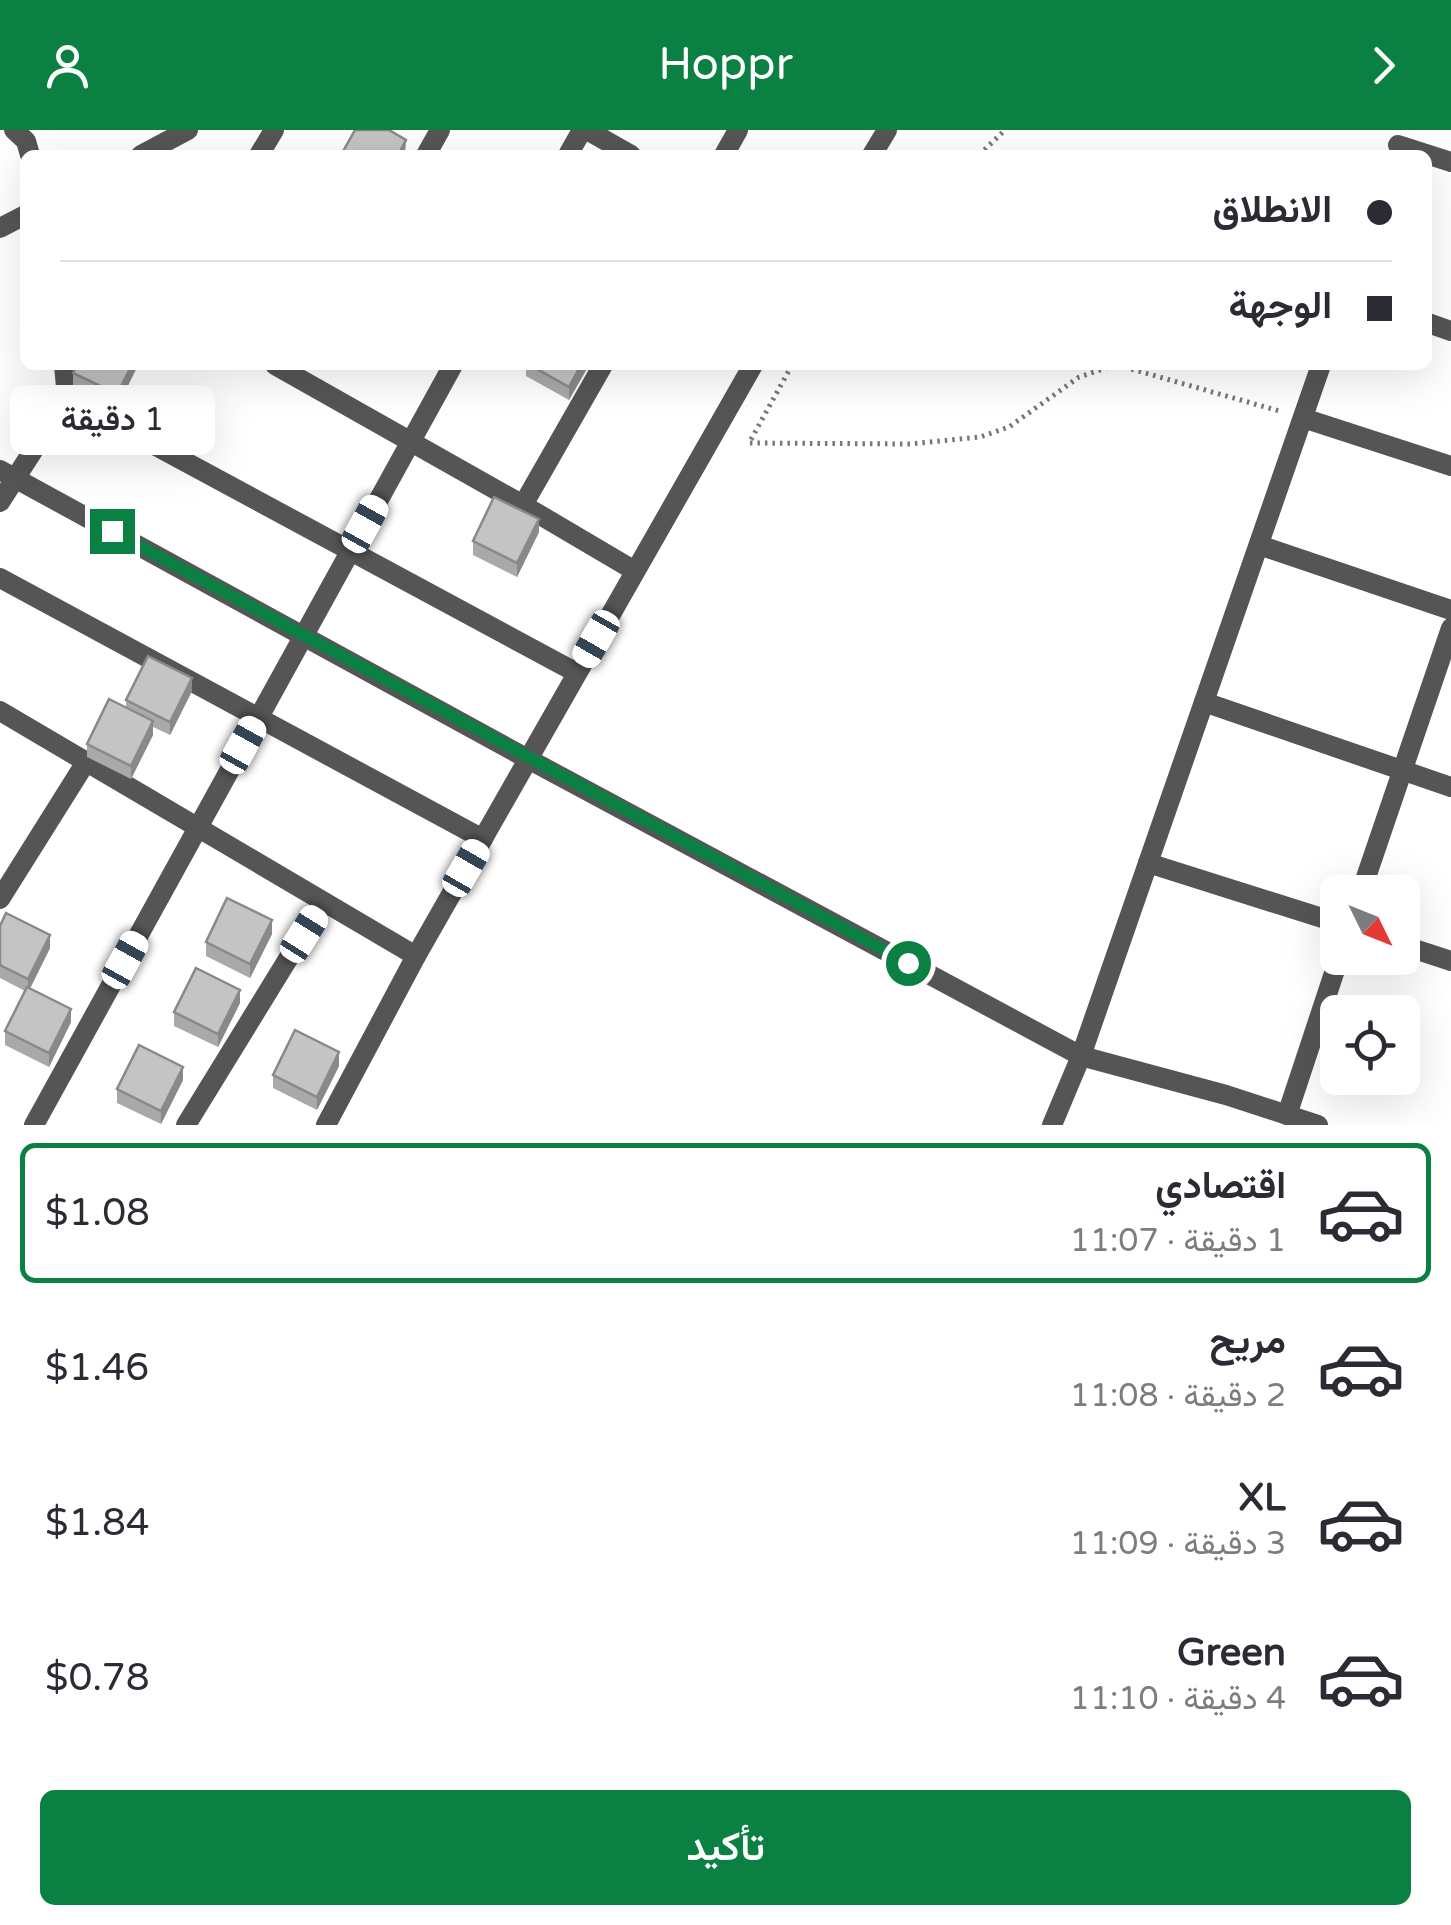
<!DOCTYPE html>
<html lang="ar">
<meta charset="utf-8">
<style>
:root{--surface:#fff;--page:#f2f2f3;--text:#2b2b33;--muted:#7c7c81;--line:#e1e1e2;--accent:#0b8043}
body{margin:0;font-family:"Varela Round",Vazirmatn,sans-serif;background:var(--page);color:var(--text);direction:rtl;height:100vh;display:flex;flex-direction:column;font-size:38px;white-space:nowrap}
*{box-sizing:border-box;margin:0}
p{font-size:32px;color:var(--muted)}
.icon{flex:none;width:55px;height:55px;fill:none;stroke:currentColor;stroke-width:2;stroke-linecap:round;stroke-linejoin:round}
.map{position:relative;height:995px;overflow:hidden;direction:ltr}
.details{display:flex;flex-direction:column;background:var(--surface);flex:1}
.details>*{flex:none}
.banner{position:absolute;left:20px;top:20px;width:1412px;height:220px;border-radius:15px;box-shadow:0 10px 40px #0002;direction:rtl;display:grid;align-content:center;height:220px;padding:0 40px;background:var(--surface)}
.needle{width:65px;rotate:133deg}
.controls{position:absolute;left:1320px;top:745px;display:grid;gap:20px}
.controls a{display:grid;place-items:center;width:100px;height:100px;border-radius:15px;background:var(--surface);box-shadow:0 10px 40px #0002;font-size:50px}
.end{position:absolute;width:45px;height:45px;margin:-22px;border:12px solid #0b8043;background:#fff;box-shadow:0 0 0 5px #fff}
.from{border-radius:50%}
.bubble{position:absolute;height:70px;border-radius:15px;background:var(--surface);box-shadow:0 10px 40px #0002;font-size:32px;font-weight:600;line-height:70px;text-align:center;direction:rtl}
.car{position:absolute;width:30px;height:60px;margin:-30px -15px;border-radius:12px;box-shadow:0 0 8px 2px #0007;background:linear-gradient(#fff 24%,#345 0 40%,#fff 0 76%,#345 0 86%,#fff 0)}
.banner b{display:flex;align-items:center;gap:35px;height:95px;font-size:38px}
.banner b+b{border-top:2px solid var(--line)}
.banner i{width:25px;height:25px;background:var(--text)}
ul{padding:18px 0 0;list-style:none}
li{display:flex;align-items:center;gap:30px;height:140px;margin:0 20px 15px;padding:0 20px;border:5px solid transparent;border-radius:15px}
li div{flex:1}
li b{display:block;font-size:38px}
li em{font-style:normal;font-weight:600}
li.current{border-color:var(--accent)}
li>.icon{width:90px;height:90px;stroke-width:1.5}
.primary-button{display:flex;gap:20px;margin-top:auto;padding:20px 40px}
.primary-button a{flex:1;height:115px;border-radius:15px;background:var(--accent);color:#fff;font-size:40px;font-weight:600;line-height:115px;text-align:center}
header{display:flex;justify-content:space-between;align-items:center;height:130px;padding:0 40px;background:var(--accent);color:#fff;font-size:45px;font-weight:600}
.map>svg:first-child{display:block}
</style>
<header><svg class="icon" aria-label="forward" viewBox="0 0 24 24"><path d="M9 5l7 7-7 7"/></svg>Hoppr<svg class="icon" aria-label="person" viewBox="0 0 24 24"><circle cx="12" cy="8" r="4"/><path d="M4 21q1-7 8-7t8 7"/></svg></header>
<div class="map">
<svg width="1451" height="995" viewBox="0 0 1451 995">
<rect width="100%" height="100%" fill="#fff"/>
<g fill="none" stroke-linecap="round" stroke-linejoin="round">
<g stroke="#777" stroke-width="5" stroke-dasharray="2.5 5" stroke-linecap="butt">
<path d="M979,25L1005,0"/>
<path d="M792,235L749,313L911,314L980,307L1009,297L1079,247L1115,235"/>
<path d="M1117,235L1283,282"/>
</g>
<g stroke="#555" stroke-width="20">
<path d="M14,0L26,11L30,25"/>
<path d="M587,0L631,25"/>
<path d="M1398,15L1451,32"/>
<path d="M141,25L188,0"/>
<path d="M259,25L274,0"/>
<path d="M426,25L440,0"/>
<path d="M568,25L582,0"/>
<path d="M724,25L738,0"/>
<path d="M872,25L887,0"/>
<path d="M0,98L25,85"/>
<path d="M1428,193L1451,201"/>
<path d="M275,235L523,375L603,235"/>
<path d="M67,268L577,543"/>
<path d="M1303,288L1451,336"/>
<path d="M0,340L528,629L1081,926L1226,965L1318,995"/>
<path d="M0,372L67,268L64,235"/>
<path d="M523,375L635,441"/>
<path d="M1259,415L1451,480"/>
<path d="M0,448L483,709"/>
<path d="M1204,572L1451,657"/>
<path d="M0,581L416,826"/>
<path d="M1148,733L1338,793"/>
<path d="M1361,762L1451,498"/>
<path d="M0,769L86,632"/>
<path d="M1402,815L1451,831"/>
<path d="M1287,985L1339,828"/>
<path d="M34,995L453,235"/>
<path d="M186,995L323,772"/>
<path d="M326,995L416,826L753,235"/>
<path d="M1052,995L1081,926L1321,235"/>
</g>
</g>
<g fill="#a9a9a9">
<path d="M138,235L117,278L73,256V243Z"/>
<path d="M526,235H589L569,270L526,246Z"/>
<path d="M539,402L517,447L473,425V411Z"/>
<path d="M192,561L170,605L153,597V605L131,649L87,627V614L126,578V570Z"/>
<path d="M0,796L50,818L30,859L71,892L49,937L5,915V901L25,861L0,848Z"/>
<path d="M272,804L250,848L206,826V812Z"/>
<path d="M240,873L218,917L174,896V882Z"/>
<path d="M339,936L317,980L273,958V945Z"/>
<path d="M183,950L161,994L117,973V959Z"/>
</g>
<g fill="#898989">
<path d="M406,10L405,25H398Z"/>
<path d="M132,235H138L117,278V264Z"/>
<path d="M581,235H589L569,270V257Z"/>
<path d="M539,389V402L517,447V433Z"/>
<path d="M192,548V561L170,605V592Z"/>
<path d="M153,591V605L131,649V636Z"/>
<path d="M272,790V804L250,848V834Z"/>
<path d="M50,805V818L28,862V849Z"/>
<path d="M240,860V873L218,917V904Z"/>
<path d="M71,879V892L49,937V923Z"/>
<path d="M339,922V936L317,980V967Z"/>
<path d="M183,937V950L161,994V981Z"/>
</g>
<g fill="#c4c4c4" stroke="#898989" stroke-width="2.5">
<path d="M355,0H389L406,10L398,25H341Z"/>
<path d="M77,235H132L117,264L73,243Z"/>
<path d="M530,235H581L569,257Z"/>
<path d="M494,367L539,389L517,433L473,411Z"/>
<path d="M148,526L192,548L170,592L126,570Z"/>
<path d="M109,569L153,591L131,636L87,614Z"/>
<path d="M227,768L272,790L250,834L206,812Z"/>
<path d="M6,783L50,805L28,849L0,835V796Z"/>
<path d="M196,838L240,860L218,904L174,882Z"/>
<path d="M27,857L71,879L49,923L5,901Z"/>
<path d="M295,900L339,922L317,967L273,945Z"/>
<path d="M139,915L183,937L161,981L117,959Z"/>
</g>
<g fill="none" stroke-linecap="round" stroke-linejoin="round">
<path stroke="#0b8043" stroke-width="12" d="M112,401L908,833"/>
</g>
</svg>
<div class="controls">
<a><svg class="needle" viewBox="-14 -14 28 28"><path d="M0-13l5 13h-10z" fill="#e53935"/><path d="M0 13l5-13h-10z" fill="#7c7c81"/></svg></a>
<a><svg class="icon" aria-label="locate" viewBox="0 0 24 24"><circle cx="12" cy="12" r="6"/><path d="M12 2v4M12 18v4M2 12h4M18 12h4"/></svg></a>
</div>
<i class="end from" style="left:908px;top:833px"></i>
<i class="end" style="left:112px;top:401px"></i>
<div class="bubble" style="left:10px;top:255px;width:205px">1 دقيقة</div>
<i class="car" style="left:365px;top:394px;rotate:29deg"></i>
<i class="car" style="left:596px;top:509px;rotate:210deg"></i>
<i class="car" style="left:243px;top:615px;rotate:29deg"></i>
<i class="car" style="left:466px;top:738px;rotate:30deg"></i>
<i class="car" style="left:304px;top:804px;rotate:32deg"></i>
<i class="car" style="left:125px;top:830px;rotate:29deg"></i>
<div class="banner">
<b><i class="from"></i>الانطلاق</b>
<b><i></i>الوجهة</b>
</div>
</div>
<section class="details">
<ul>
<li class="current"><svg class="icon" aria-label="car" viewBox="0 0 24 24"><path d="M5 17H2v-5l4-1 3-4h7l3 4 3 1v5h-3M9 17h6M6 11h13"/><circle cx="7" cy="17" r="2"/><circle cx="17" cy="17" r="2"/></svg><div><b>اقتصادي</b><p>1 دقيقة · 11:07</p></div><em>$1.08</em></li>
<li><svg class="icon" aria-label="car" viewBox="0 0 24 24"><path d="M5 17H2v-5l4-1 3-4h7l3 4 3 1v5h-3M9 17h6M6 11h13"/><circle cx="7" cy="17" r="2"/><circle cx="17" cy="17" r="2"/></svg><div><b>مريح</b><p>2 دقيقة · 11:08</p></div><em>$1.46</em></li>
<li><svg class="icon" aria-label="car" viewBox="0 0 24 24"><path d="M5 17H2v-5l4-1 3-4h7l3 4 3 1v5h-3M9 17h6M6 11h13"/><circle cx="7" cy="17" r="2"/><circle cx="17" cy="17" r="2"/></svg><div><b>XL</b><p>3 دقيقة · 11:09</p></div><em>$1.84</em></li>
<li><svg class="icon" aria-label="car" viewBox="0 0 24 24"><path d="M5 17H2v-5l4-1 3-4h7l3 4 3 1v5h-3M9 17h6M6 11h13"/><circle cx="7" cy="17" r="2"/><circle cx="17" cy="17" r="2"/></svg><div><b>Green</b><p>4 دقيقة · 11:10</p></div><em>$0.78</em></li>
</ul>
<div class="primary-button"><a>تأكيد</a></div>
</section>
